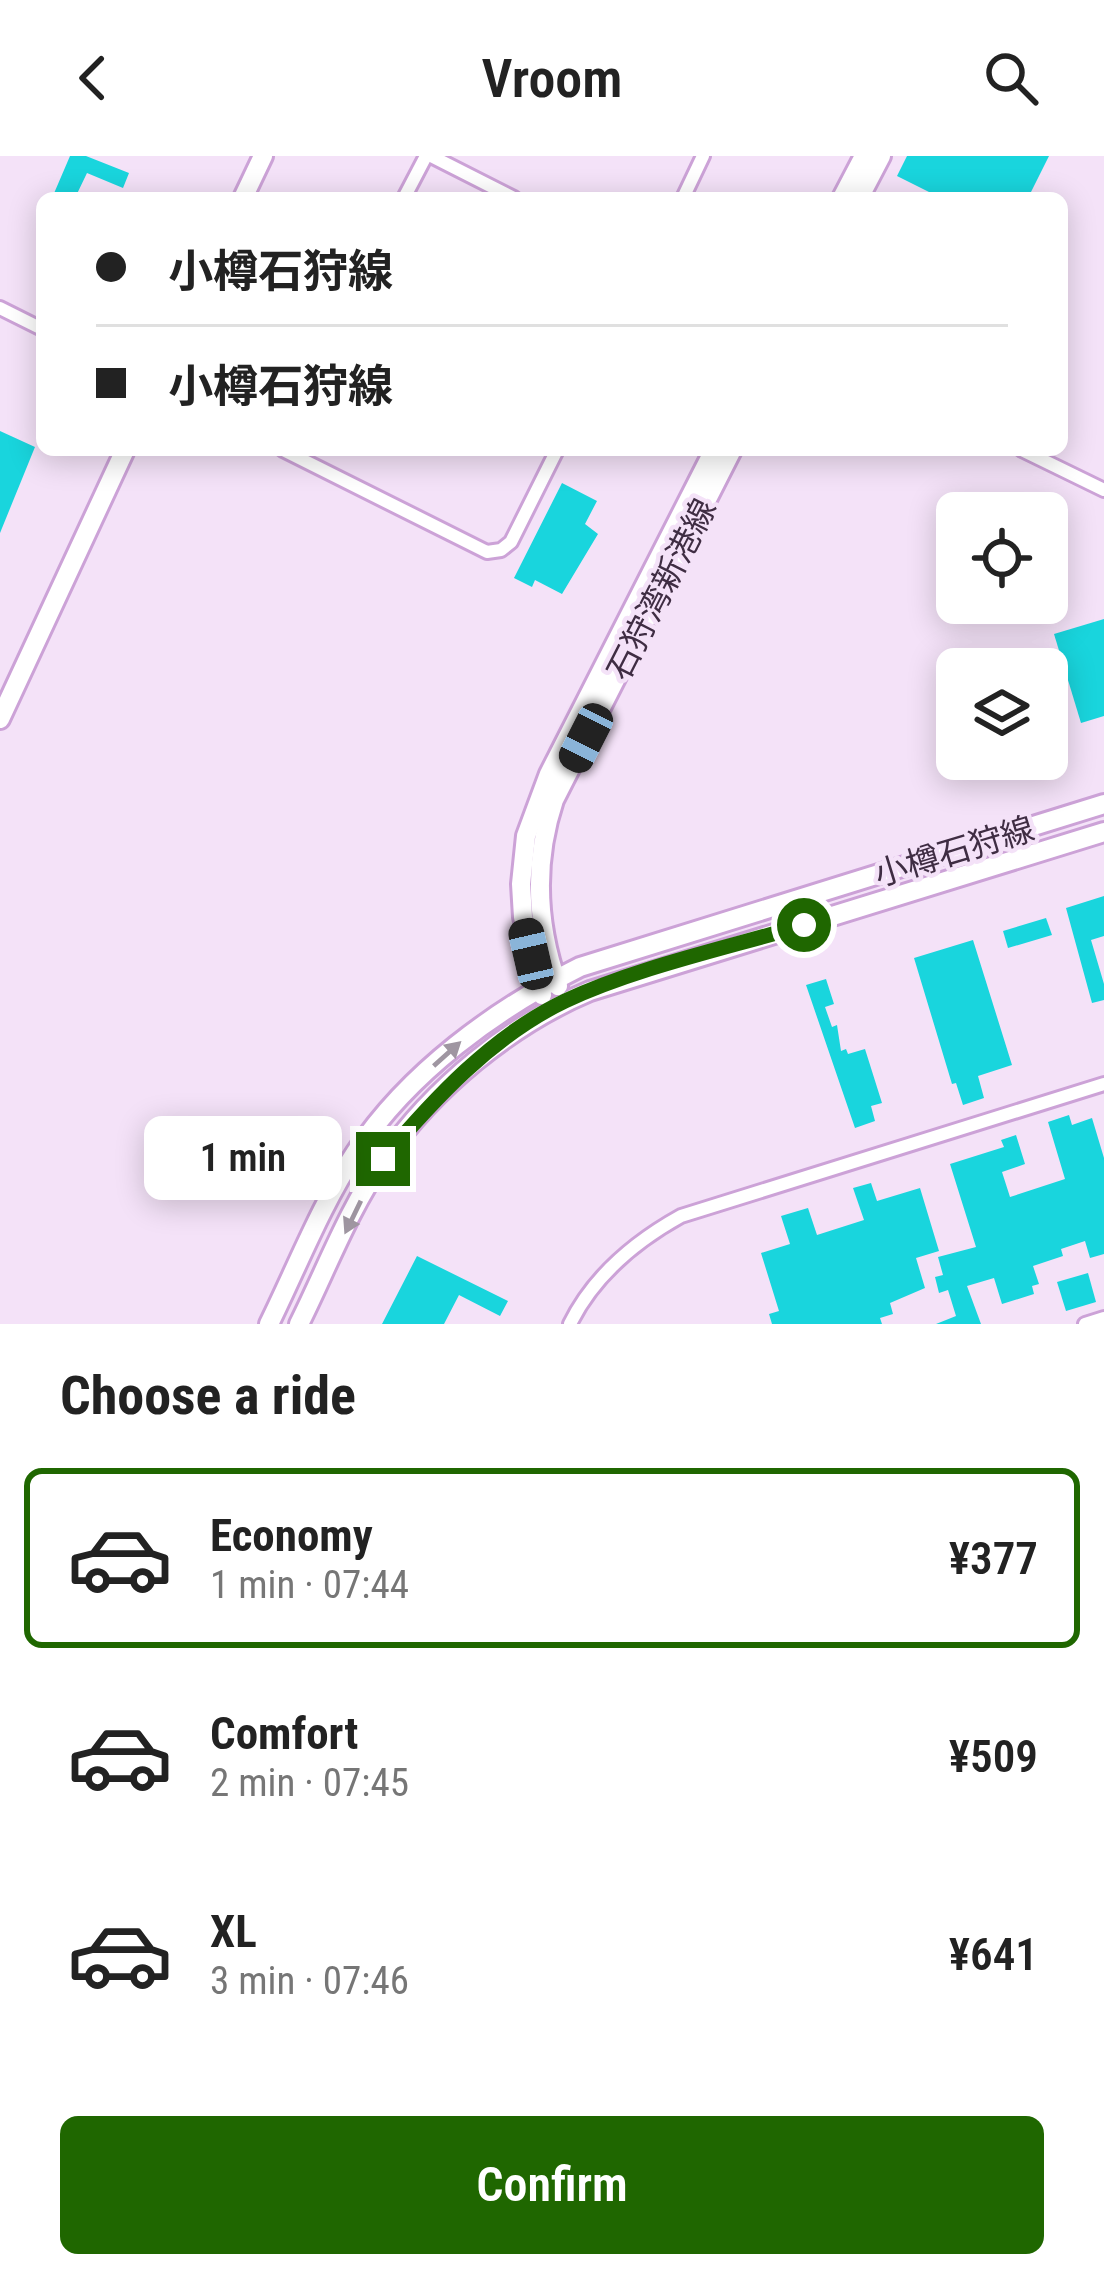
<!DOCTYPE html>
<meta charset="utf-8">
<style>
:root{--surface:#fff;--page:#f2f2f2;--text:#222;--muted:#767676;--line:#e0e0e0;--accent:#1f6700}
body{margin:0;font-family:"Roboto Condensed","Noto Sans JP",sans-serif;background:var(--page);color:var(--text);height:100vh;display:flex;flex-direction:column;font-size:45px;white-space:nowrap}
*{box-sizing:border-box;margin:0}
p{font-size:39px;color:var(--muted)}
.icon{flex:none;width:66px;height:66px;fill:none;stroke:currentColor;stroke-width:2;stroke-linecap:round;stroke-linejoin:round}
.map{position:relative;height:1168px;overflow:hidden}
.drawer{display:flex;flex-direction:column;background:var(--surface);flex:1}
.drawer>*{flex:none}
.hud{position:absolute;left:36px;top:36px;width:1032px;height:264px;border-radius:18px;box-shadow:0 6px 30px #0003;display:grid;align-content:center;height:264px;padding:0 60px;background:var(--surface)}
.buttons{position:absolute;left:936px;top:336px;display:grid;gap:24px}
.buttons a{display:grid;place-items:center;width:132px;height:132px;border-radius:18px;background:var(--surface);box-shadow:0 6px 30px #0003;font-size:60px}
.end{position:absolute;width:54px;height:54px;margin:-27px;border:15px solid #1f6700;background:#fff;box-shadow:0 0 0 6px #fff}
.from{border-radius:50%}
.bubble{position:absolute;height:84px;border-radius:18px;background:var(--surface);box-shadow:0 6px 30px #0003;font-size:39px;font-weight:600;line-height:84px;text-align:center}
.car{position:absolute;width:36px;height:72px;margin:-36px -18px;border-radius:15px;box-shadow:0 0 9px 3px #0007;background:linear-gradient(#222 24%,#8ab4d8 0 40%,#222 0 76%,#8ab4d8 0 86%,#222 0)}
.hud b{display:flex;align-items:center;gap:42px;height:114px;font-size:45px}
.hud b+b{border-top:3px solid var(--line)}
.hud i{width:30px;height:30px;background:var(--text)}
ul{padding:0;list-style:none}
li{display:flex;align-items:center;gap:36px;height:180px;margin:0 24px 18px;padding:0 36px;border:6px solid transparent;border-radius:18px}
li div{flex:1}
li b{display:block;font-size:45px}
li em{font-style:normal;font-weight:600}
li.active{border-color:var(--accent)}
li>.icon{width:108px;height:108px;stroke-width:1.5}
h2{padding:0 60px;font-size:54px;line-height:144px}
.cta{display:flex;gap:24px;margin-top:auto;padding:24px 60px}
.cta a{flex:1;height:138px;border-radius:18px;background:var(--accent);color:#fff;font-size:48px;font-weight:600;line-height:138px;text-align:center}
header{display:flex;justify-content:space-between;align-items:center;height:156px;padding:0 60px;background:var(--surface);font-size:54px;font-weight:600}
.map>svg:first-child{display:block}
</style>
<header><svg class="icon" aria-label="back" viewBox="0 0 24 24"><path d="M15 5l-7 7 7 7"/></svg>Vroom<svg class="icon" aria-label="search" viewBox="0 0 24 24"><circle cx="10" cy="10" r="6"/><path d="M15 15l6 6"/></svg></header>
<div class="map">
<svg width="1104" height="1168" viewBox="0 0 1104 1168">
<rect width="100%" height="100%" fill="#f4e2f8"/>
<g fill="#19d5dd">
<path d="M70,0H86L129,17L123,32L87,17L75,42H52Z"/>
<path d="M907,0H1049L1028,42H941L897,20Z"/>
<path d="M0,275L35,291L0,377Z"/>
<path d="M562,327L597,345L585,368L598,378L562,438L535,424L532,431L514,422Z"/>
<path d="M1104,463V560L1081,567L1054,478Z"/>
<path d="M1104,740V780L1091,784L1104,828V844L1092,847L1066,752Z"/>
<path d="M1046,762L1052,779L1008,792L1003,775Z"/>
<path d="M973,784L1012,909L978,920L984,942L963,949L956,927L952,928L914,802Z"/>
<path d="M826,823L834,848L825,851L832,871L837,869L841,895L846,893L848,898L865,893L882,947L871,950L875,965L855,972L806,829Z"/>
<path d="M1069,959L1072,969L1092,962L1104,1002V1098L1090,1102L1085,1085L1061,1093L1063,1100L1033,1110L1039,1128L1032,1130L1034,1138L1002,1148L994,1122L967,1130L981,1168H936L956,1160L948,1134L939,1137L935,1121L943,1119L938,1101L976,1091L950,1008L1004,991L1001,984L1016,979L1025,1008L1002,1016L1010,1041L1065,1023L1048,966Z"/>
<path d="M871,1027L877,1045L920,1032L939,1095L916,1102L925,1132L890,1147L893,1158L880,1162L882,1168H772L769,1158L779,1155L761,1097L790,1088L781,1060L808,1052L817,1079L864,1064L853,1032Z"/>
<path d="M417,1100L508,1145L500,1160L459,1139L444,1168H382Z"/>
<path d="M1088,1117L1096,1146L1066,1155L1057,1126Z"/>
</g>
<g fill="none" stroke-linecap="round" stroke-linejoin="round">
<g stroke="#cca2d7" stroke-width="18">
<g id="street">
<path d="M431,0L514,42"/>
<path d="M404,42L426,0"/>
<path d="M683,42L703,0"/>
<path d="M0,152L42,173"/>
<path d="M283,294L487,396L501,394L511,386L557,294"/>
<path d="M1022,294L1104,334"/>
<path d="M570,1168C593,1121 636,1085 681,1060L1104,928"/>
<path d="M1085,1168L1104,1162"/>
</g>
</g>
<g stroke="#cca2d7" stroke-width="24">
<g id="secondary">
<path d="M243,42L263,0"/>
<path d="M842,42L864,0"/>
<path d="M859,42L881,0"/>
<path d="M0,563L125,294"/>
<path d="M558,830C536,768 533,707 554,644L732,294"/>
<path d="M542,839L523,761L521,728L526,680L549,618L714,294"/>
<path d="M269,1168C297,1111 321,1049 356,996C409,916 496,853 580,811L1104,648"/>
<path d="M299,1168C326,1114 349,1052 384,1003C433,932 511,868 590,835L1104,676"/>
</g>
</g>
<use href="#street" stroke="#fff" stroke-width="12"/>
<use href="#secondary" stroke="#fff" stroke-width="18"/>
</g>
<defs><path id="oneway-solid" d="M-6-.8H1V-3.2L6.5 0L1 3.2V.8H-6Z" transform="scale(3)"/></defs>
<g fill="#9f96a1">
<use href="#oneway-solid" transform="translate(447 898) rotate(-42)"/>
<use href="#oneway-solid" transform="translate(353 1061) rotate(116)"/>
</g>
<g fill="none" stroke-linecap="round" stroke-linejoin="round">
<path stroke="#1f6700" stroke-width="15" d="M383,1003C434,943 492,880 565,845C638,811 727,792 804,769"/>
</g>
<g text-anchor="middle" stroke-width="9" stroke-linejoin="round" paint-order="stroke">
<g font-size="33" fill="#3f2d43" stroke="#f4e2f8">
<text transform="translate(661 433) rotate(-63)" y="12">石狩湾新港線</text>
<text transform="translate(954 695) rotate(-17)" y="12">小樽石狩線</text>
</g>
</g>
</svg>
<div class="buttons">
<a><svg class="icon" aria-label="locate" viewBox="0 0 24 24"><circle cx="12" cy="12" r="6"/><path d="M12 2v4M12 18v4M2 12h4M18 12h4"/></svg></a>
<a><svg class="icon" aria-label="layers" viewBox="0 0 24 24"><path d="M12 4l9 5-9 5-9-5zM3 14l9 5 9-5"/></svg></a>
</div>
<i class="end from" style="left:804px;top:769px"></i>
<i class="end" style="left:383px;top:1003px"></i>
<div class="bubble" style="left:144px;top:960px;width:198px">1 min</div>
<i class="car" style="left:586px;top:582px;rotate:207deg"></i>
<i class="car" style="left:531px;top:798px;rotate:347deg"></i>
<div class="hud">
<b><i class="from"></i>小樽石狩線</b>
<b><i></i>小樽石狩線</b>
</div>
</div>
<section class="drawer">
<h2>Choose a ride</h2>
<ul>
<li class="active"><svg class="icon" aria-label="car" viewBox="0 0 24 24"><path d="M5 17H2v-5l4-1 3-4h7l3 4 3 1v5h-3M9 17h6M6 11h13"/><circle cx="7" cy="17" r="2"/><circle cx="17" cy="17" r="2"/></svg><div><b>Economy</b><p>1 min · 07:44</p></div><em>¥377</em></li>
<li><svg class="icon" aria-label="car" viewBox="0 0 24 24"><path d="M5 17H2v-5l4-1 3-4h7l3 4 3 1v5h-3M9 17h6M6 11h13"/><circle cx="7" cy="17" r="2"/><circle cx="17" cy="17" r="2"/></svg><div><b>Comfort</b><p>2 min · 07:45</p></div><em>¥509</em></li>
<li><svg class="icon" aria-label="car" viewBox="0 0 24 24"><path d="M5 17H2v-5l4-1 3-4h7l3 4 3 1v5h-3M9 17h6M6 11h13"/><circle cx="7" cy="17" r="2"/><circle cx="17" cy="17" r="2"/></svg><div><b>XL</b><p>3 min · 07:46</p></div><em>¥641</em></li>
</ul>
<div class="cta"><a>Confirm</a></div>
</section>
